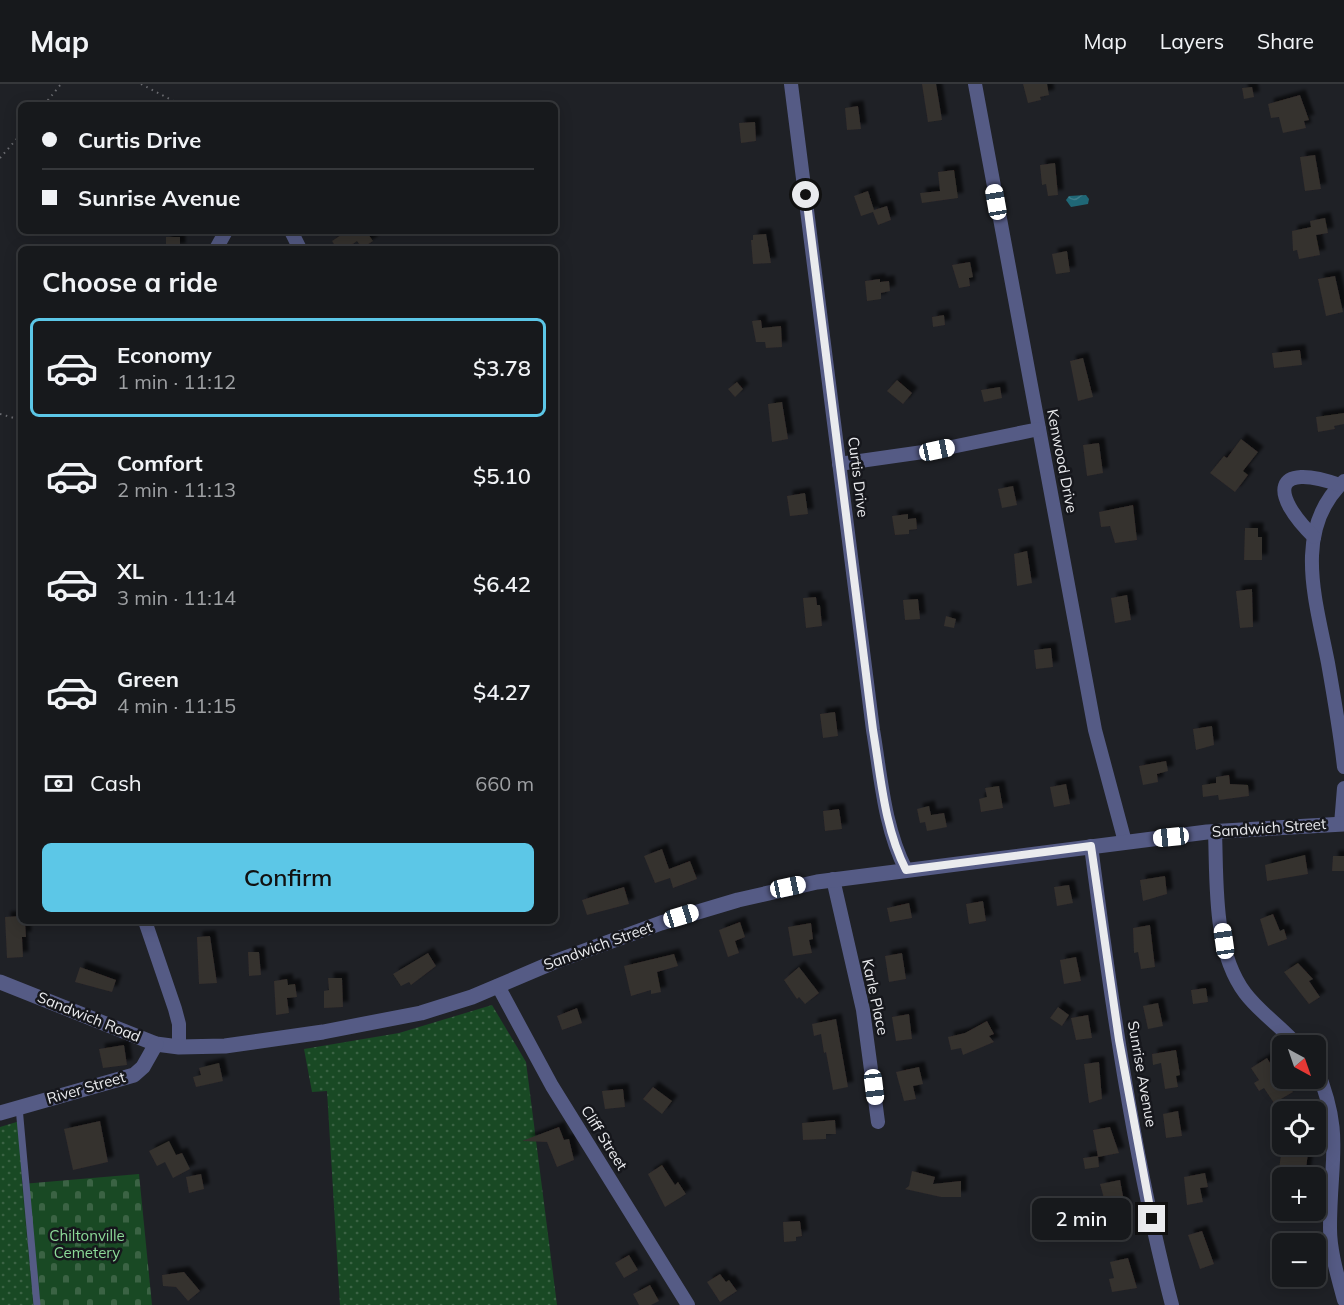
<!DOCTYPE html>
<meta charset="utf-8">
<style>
:root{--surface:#17191c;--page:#242629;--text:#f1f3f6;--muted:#9ea0a3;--line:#36383b;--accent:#5cc7e7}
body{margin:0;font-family:Mulish,sans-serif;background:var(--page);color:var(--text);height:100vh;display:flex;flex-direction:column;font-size:22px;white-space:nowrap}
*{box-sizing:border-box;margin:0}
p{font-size:20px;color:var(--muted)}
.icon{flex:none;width:33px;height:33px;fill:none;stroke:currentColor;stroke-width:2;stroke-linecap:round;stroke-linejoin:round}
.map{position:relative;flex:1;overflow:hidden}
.drawer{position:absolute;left:18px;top:162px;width:540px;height:678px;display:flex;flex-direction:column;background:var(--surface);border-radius:9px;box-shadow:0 3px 15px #0003,0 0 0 2px var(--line)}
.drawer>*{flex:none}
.top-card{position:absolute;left:18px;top:18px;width:540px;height:132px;border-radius:9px;box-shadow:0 3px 15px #0003,0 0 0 2px var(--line);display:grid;align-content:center;height:132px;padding:0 24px;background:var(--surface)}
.needle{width:39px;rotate:140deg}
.controls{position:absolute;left:1272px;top:951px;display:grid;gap:12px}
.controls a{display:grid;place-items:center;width:54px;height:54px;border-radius:9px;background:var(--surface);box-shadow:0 3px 15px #0003,0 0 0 2px var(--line);font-size:30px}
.end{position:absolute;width:27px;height:27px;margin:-14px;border:8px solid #eaebee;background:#111;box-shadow:0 0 0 3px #111}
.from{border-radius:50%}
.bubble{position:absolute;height:42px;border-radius:9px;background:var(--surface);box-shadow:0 3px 15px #0003,0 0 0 2px var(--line);font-size:20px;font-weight:600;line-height:42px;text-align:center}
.car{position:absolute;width:18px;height:36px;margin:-18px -9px;border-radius:8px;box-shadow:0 0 4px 2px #0007;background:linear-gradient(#fff 24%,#345 0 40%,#fff 0 76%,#345 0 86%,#fff 0)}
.top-card b{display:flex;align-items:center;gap:21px;height:57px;font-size:22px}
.top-card b+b{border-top:2px solid var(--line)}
.top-card i{width:15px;height:15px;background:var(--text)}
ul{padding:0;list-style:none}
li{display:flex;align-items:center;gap:18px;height:99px;margin:0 12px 9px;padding:0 12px;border:3px solid transparent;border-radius:9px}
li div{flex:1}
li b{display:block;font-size:22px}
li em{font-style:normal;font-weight:600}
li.active{border-color:var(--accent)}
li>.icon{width:54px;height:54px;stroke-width:1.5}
h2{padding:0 24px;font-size:27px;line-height:72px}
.pay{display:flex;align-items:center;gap:15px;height:66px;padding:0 24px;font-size:22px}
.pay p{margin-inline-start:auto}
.primary-button{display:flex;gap:12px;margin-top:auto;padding:12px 24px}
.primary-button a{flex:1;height:69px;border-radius:9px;background:var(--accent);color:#111;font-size:24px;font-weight:600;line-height:69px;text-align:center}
header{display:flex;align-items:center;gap:36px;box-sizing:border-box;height:84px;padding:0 30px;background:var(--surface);border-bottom:2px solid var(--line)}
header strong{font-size:28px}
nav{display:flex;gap:33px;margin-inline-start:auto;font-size:21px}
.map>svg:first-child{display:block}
</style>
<header>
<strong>Map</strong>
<nav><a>Map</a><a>Layers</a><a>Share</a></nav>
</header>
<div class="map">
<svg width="1344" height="1221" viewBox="0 0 1344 1221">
<defs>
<pattern id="cemetery-stones" width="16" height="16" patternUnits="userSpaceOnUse" patternTransform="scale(1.5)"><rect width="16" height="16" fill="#194924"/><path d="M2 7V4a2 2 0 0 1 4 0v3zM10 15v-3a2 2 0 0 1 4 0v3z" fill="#3b6344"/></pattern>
<pattern id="park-dots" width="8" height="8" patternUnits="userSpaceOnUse" patternTransform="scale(1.5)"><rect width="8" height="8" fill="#194924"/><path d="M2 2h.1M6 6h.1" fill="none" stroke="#3b6344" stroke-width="1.8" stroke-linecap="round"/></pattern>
<pattern id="water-waves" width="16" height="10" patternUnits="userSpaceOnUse" patternTransform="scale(1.5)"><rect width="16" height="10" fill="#1f6776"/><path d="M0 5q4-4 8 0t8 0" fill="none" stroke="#407d8a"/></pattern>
<filter id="shadow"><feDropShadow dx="5.5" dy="-5.5" stdDeviation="1.5" flood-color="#0009"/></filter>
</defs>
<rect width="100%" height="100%" fill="#1f2126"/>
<path fill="url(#cemetery-stones)" d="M139,1090L152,1221H33L22,1100Z"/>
<g fill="url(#park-dots)">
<path d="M492,921L526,978L557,1221H340L327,1007L312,1008L304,965L399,949Z"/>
<path d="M20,1037L22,1100L33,1221H0V1043Z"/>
</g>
<path fill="url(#water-waves)" d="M1086,111L1089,115L1088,120L1071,123L1066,116L1069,112Z"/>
<g fill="#36302d" filter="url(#shadow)">
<path d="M922,0H936L942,36L928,38Z"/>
<path d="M1023,0H1047L1049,11L1040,13L1041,16L1028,19Z"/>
<path d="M1252,3L1254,13L1244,15L1242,4Z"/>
<path d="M1300,11L1309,36L1304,37L1306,44L1283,49L1279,33L1271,34L1268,20Z"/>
<path d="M858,22L861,45L847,46L845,24Z"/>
<path d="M755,38L756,57L741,59L739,39Z"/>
<path d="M1315,71L1321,105L1305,107L1300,73Z"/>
<path d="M1055,79L1058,111L1048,112L1046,100L1042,101L1040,81Z"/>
<path d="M954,86L958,114L922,119L920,109L940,107L938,88Z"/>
<path d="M868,107L874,126L887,122L891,136L878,141L873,128L861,132L854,112Z"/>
<path d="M1325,134L1328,149L1316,151L1320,171L1299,175L1297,166L1293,167L1292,147L1311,143L1310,137Z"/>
<path d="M347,147H373L368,150L373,157L362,164L357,157L346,165H337L332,157Z"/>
<path d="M766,150L771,179L753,180L751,156H753V151Z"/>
<rect x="166" y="153" width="14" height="12"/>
<path d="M1067,167L1070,188L1056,190L1052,170Z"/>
<path d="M970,178L973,193L969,194L970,202L959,204L952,181Z"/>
<path d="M1335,192L1343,228L1326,232L1318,195Z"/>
<path d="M880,195V198L889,197L890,207L881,209V215L867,217L865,197Z"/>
<path d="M944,231L945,241L933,243L932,233Z"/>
<path d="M761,236L762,244L781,242L782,263L766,264L765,258H756L752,237Z"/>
<path d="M1300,266L1302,281L1274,284L1272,269Z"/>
<path d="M1083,274L1093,313L1078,317L1070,277Z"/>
<path d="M897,296L912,309L903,320L887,307Z"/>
<path d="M737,298L743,305L735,313L728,305Z"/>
<path d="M1000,303L1002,314L984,318L981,306Z"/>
<path d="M782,318L788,355L772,358L768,320Z"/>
<path d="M1344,329V340L1334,342L1335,345L1318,348L1316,333Z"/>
<path d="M1241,355L1258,368L1243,387L1248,391L1235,408L1210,389L1224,372L1227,374Z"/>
<path d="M1099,359L1103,389L1087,392L1083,361Z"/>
<path d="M1013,402L1017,421L1002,424L998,405Z"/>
<path d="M805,409L808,430L790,432L787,412Z"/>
<path d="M1133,421L1137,456L1115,459L1110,442L1101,443L1099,428Z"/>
<path d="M908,430V435L916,434L917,445L909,446V450L895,451L892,432Z"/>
<path d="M1245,444H1258V453H1262V476H1244Z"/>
<path d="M1027,467L1032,499L1017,502L1014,470Z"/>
<path d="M1252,505L1253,543L1240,544L1236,507Z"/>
<path d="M1127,511L1131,536L1115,539L1111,514Z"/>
<path d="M816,513L817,521H820L822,542L806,544L803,514Z"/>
<path d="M918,515L920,535L905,536L903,516Z"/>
<path d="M946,532L956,535L954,544L944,542Z"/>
<path d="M1051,564L1053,583L1036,585L1034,566Z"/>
<path d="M835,628L838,652L823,654L820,630Z"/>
<path d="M1212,642L1214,661L1196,666L1193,645Z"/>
<path d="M1166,677L1168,687L1157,690L1158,698L1143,701L1139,682Z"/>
<path d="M1229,691L1230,700L1248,701L1249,712L1219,716L1218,711L1203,713L1202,701L1216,699V693Z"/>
<path d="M1066,700L1070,720L1054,723L1050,703Z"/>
<path d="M999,702L1003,724L981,728L979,715L987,713L985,704Z"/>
<path d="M929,722L931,731L944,729L947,743L927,747L925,738L920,739L917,725Z"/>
<path d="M839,725L842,745L825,747L823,727Z"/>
<path d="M662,765L669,785L690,777L697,795L673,804L670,794L655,799L644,772Z"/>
<path d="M1305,771L1308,790L1267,797L1265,781Z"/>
<path d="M1333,772H1344V787H1332Z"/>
<path d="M1165,792L1167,810L1143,817L1140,796Z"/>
<path d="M1069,801L1073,819L1057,822L1054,803Z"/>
<path d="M624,803L629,820L587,831L582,816Z"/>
<path d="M983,817L986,837L969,840L966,820Z"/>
<path d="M909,819L912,834L890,838L887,824Z"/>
<path d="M1273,830L1280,847L1284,845L1287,855L1268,862L1260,835Z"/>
<path d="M21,832V837H25L26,853H22L23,873L7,874L5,833Z"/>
<path d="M740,838L745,853L735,857L739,869L728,873L719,846Z"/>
<path d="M811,839L813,855L809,856L812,869L793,872L788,843Z"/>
<path d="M1150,841L1155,883L1141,885L1138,868L1134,869L1133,844Z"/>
<path d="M210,852L217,899L199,900L197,853Z"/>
<path d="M248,868H259L261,891L249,892Z"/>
<path d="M428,869L436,882L411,901L409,898L401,902L393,890Z"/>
<path d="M902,869L906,895L889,898L885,872Z"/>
<path d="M674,870L678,882L657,888L661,908L651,910V906L631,912L624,882Z"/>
<path d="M1076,873L1081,897L1064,900L1060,876Z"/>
<path d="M1298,879L1313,895L1309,897L1320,913L1309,920L1284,888Z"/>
<path d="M80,883L116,896L112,908L75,898Z"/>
<path d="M799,883L819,909L805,920L799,913L797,915L784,896Z"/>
<path d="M328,894H342L343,923L324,924V907L329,906Z"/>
<path d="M287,895L288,901L295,900L297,913L287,914L289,929L276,931L274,897Z"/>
<path d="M1206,904L1208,918L1193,920L1191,906Z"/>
<path d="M1158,919L1163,942L1148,945L1143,922Z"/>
<path d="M1058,923L1069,931L1062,942L1050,934Z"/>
<path d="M577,924L582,939L562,946L557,932Z"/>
<path d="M909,930L912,955L896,957L892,933Z"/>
<path d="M1088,931L1092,954L1076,956L1071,934Z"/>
<path d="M836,935L848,1003L833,1006L826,968L824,969L821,950L814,952L812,940Z"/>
<path d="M987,937L994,950L989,952L994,958L963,971L961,964L951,966L948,953L965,949Z"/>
<path d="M124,961L127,981L103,984L99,965Z"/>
<path d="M1176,966L1180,991L1176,992L1178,1003L1165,1005L1161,979L1153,981L1152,970Z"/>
<path d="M1267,974L1282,998L1285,996L1293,1008L1274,1019L1264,1004L1259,1007L1254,999L1259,996L1251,984Z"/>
<path d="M1099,978L1102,1015L1089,1019L1084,980Z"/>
<path d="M219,979L223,997L196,1003L193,993L201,991L199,984Z"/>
<path d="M919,983L923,1000L913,1002L916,1015L904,1017L896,988Z"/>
<path d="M653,1003L672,1017L662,1030L643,1015Z"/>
<path d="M623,1005L625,1023L605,1025L602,1007Z"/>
<path d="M1178,1027L1182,1052L1166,1054L1163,1030Z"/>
<path d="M835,1036L836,1050H826V1055L803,1056L802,1039Z"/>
<path d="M100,1037L108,1078L73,1086L64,1045Z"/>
<path d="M559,1043L564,1056L569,1055L574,1076L557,1083L547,1058L522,1057Z"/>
<path d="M1110,1043L1119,1069L1098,1073L1093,1046Z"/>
<path d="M169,1057L176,1071L182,1069L190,1085L173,1094L165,1078L157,1082L149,1067Z"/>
<path d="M1290,1060H1309L1305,1094H1282L1283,1085H1279L1281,1071H1289Z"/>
<path d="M1098,1072L1099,1083L1085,1085L1083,1074Z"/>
<path d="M662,1081L675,1101L678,1098L686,1110L665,1123L648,1090Z"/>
<path d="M912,1087L935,1093L933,1100L961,1097V1113H941L905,1105L909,1102Z"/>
<path d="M1205,1089L1208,1103L1200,1104L1203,1118L1187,1121L1184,1093Z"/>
<path d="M201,1090L204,1105L189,1109L186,1093Z"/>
<path d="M1120,1096L1127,1133L1110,1136L1100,1100Z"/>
<path d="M800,1137L802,1152L796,1153V1157L784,1158L783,1138Z"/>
<path d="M1202,1147L1214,1180L1200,1185L1188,1151Z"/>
<path d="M629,1171L638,1186L624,1194L615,1179Z"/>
<path d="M1128,1174L1137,1204L1112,1208L1109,1195L1114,1194L1110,1178Z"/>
<path d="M184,1188L200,1207L188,1217L176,1203L163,1202L162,1191Z"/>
<path d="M720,1190L726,1198L729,1196L737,1207L720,1218L707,1198Z"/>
<path d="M650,1201L659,1217L651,1221H639L633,1210Z"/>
</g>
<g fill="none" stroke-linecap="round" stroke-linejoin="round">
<g stroke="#6b6c71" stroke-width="2" stroke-dasharray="1.5 4.5" stroke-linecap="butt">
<path d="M141,0L181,21"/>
<path d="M44,21L61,0"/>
<path d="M0,74L21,50"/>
<path d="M0,330L21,336"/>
</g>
<path stroke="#555b85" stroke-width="7" d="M19,1023L37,1221"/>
<g stroke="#555b85" stroke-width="14">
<path d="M791,0L873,646C881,693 884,743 906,786"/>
<path d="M975,0L1095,646L1125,758"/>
<path d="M291,147L300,165"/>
<path d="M216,165L226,147"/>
<path d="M839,380L937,366L1039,345"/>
<path d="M1344,397C1292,446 1316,517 1328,579C1334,613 1340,647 1344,683"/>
<path d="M1314,453C1270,410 1272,377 1340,401"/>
<path d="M1341,740L1344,704"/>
<path d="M1215,748C1217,800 1213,866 1245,909C1260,929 1282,943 1298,962"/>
<path d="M1091,762C1111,916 1133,1071 1172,1221"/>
<path d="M833,795L863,926L878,1038"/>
<path d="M145,837L175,925L179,940V963"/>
<path d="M498,902L552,1002L688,1221"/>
<path d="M1316,983C1344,1051 1330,1073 1330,1144C1330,1168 1338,1193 1344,1216"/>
</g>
<g stroke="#555b85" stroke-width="15">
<path d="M0,898L156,960L179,963L225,962L323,948L421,929L472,913L554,878L661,839L738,816L817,798L1207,748L1344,740"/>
<path d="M0,1029L134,991L143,983L156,960"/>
</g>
</g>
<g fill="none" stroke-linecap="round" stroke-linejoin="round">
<path stroke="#eaebee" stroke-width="8" d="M806,111L873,646C881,693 884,743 906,786L1091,762L1119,956L1152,1135"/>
</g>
<g text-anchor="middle" stroke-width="5" stroke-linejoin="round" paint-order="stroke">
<g font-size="15" fill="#eaebee" stroke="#16171c">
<text transform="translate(1062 377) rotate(79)" y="5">Kenwood Drive</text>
<text transform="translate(858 393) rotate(83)" y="5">Curtis Drive</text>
<text transform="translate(1269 744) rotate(-4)" y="5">Sandwich Street</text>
<text transform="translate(598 862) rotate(-20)" y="5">Sandwich Street</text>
<text transform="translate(875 913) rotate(78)" y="5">Karle Place</text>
<text transform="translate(89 933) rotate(22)" y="5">Sandwich Road</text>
<text transform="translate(1142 990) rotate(80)" y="5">Sunrise Avenue</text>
<text transform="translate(86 1004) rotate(-16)" y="5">River Street</text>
<text transform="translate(604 1054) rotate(58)" y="5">Cliff Street</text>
</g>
<g font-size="15" fill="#8cda98" stroke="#16171c">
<text x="87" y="1157">Chiltonville<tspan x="87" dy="17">Cemetery</tspan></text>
</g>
</g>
</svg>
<div class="controls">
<a><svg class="needle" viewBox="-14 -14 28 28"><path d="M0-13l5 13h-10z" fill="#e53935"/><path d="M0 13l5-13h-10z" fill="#9ea0a3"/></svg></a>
<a><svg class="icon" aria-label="locate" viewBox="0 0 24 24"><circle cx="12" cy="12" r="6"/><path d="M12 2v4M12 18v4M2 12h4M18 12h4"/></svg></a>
<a>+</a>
<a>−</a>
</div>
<i class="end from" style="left:806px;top:111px"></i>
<i class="end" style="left:1152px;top:1135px"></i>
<div class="bubble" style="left:1032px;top:1114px;width:99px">2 min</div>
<i class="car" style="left:996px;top:118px;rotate:350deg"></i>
<i class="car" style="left:937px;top:366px;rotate:78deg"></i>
<i class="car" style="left:1171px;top:753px;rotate:264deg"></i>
<i class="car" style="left:788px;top:803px;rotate:78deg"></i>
<i class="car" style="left:681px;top:832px;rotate:73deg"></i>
<i class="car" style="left:1224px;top:857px;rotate:352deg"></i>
<i class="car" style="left:874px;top:1003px;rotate:173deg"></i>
<div class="top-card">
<b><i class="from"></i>Curtis Drive</b>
<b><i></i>Sunrise Avenue</b>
</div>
<section class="drawer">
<h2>Choose a ride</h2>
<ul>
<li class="active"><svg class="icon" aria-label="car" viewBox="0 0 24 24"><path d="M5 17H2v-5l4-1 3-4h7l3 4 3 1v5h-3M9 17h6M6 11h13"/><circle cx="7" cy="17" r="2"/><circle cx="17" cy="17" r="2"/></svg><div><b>Economy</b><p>1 min · 11:12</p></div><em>$3.78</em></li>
<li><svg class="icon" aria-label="car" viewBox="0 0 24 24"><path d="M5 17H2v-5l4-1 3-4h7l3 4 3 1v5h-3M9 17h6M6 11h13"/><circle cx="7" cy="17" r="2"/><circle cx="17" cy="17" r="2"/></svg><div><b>Comfort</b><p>2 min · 11:13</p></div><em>$5.10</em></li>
<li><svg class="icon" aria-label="car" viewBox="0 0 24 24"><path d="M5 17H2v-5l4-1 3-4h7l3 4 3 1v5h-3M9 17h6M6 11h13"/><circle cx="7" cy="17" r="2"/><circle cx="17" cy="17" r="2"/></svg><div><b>XL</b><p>3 min · 11:14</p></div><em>$6.42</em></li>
<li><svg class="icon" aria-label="car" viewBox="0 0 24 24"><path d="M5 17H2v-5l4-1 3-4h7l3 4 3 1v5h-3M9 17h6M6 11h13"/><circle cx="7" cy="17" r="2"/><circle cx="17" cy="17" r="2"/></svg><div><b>Green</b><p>4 min · 11:15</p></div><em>$4.27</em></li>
</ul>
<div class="pay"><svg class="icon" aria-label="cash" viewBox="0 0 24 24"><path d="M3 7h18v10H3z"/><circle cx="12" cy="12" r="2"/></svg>Cash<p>660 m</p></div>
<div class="primary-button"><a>Confirm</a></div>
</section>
</div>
